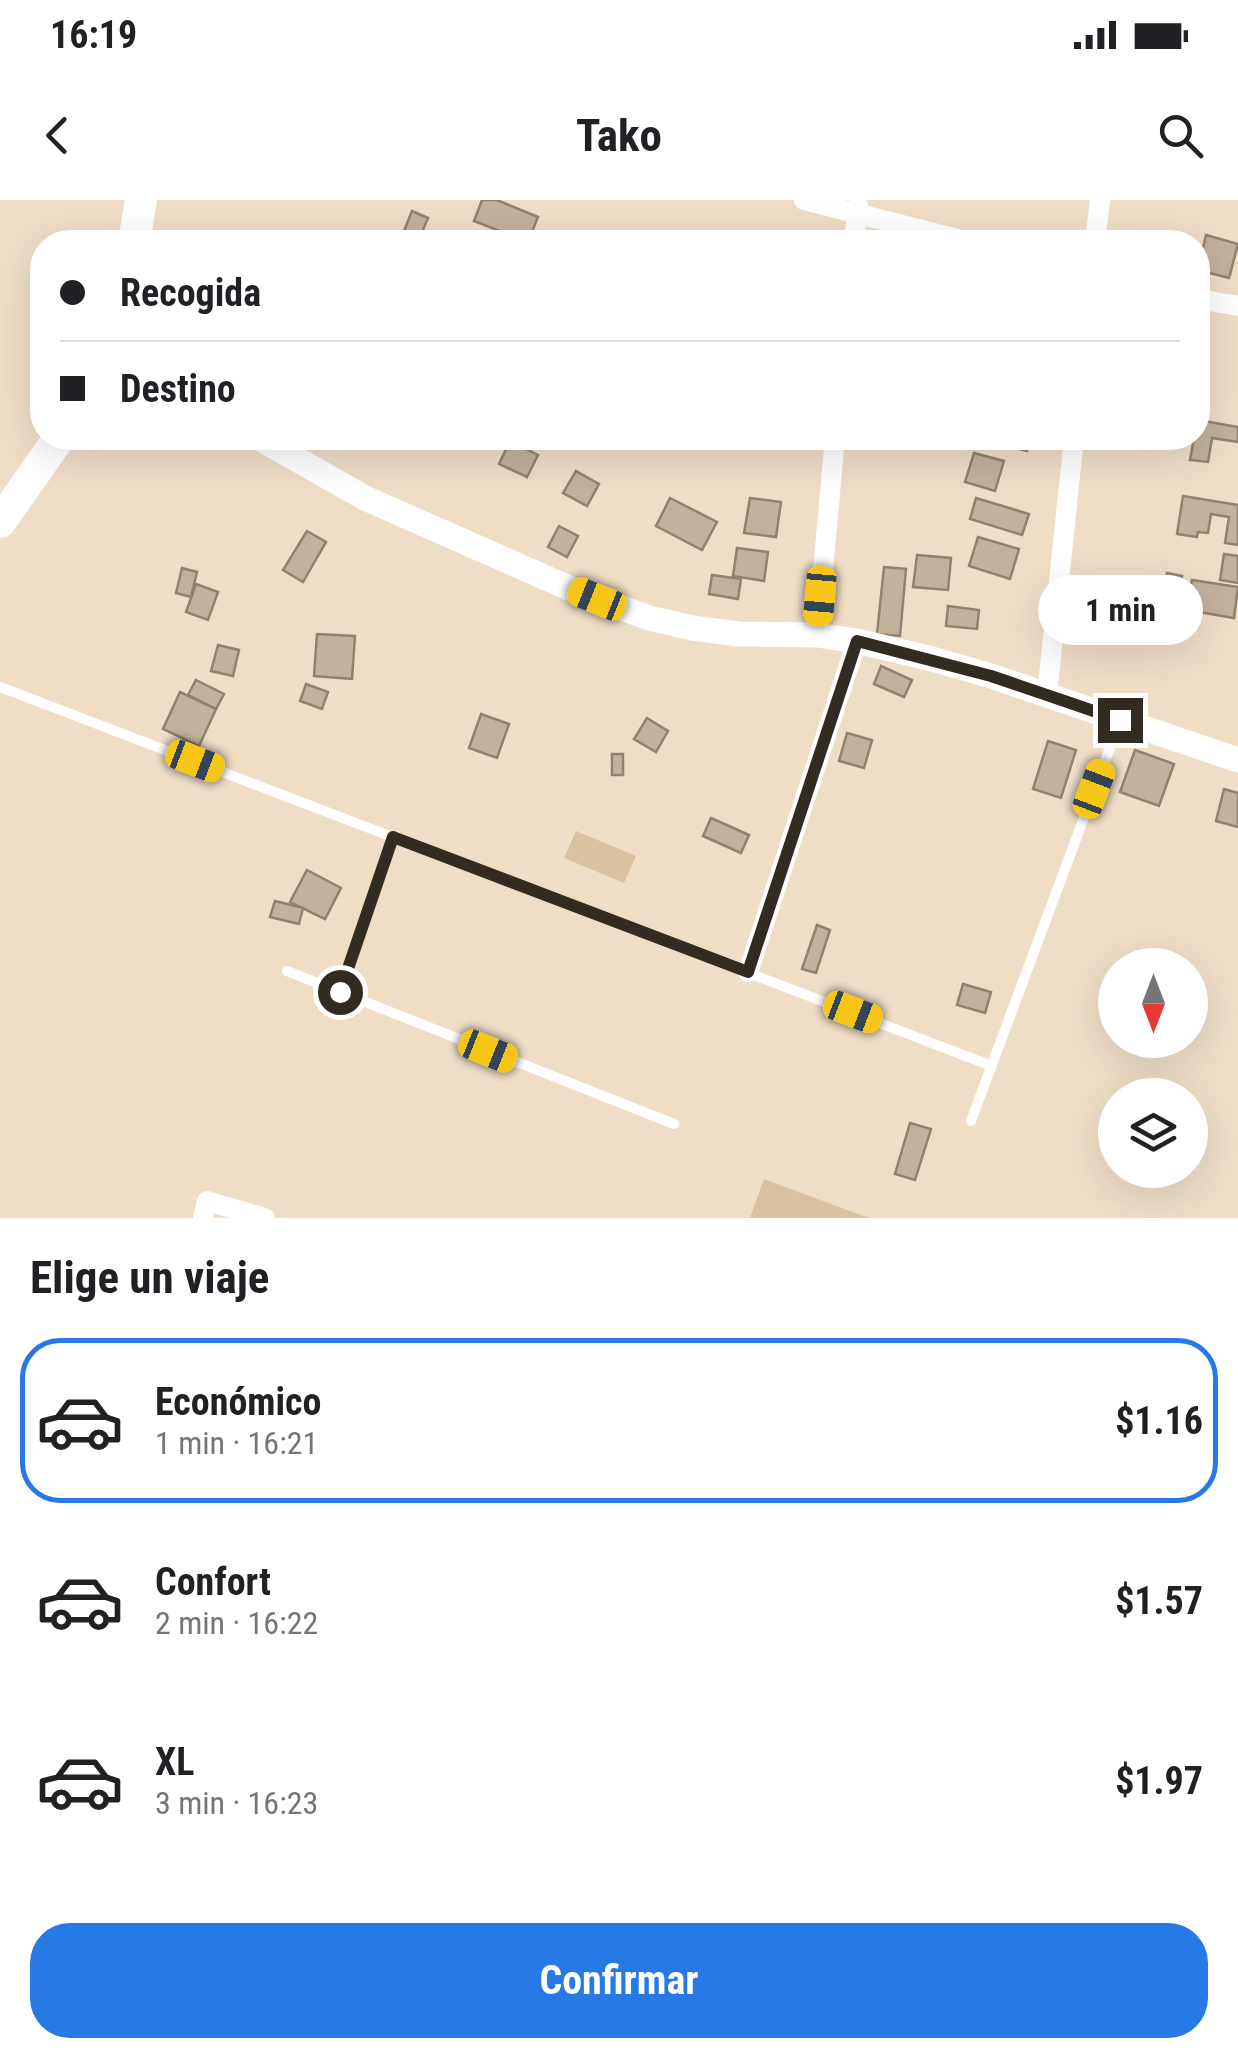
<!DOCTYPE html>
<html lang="es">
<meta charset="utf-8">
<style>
:root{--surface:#fff;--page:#f6f6f6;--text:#202124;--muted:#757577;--line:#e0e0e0;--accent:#277ae5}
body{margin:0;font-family:"Roboto Condensed",sans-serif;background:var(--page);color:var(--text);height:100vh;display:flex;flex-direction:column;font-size:38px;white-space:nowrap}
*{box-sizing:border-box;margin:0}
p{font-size:32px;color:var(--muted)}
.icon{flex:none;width:55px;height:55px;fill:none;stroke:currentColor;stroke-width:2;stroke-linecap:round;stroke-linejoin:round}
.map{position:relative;height:1018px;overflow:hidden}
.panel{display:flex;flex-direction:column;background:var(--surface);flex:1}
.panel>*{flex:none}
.hud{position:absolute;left:30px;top:30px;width:1180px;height:220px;border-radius:40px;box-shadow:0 10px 40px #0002;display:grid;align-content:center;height:220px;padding:0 30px;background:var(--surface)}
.needle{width:65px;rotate:180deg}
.tools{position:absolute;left:1098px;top:748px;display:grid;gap:20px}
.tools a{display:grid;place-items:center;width:110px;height:110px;border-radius:50%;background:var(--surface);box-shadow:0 10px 40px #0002;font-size:50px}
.end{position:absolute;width:45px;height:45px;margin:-22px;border:12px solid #322b22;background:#fff;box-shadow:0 0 0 5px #fff}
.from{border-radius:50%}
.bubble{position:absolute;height:70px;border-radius:35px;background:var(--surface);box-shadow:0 10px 40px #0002;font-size:32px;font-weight:700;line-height:70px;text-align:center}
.car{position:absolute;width:30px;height:60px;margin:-30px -15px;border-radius:12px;box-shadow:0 0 8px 2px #0007;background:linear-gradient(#f5c518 24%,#345 0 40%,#f5c518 0 76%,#345 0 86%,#f5c518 0)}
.hud b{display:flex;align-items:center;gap:35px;height:95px;font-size:38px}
.hud b+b{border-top:2px solid var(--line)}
.hud i{width:25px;height:25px;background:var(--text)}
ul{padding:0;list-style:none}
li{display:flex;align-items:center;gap:30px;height:165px;margin:0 20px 15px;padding:0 10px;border:5px solid transparent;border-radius:40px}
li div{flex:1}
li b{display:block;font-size:38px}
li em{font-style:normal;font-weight:700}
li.selected{border-color:var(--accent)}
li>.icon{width:90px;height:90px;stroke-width:1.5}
h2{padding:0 30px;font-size:45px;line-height:120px}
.action{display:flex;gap:20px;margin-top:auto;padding:20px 30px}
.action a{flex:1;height:115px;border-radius:40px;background:var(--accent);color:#fff;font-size:40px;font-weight:700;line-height:115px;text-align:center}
.status{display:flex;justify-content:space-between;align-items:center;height:70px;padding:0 50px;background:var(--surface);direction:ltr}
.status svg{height:28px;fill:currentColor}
header{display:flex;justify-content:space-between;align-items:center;height:130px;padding:0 30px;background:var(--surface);font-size:45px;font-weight:700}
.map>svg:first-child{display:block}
</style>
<div class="status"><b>16:19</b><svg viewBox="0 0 49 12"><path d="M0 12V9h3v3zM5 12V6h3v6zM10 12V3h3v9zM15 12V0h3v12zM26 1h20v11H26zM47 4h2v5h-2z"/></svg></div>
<header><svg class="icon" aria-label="back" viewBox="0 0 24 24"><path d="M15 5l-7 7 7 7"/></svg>Tako<svg class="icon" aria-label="search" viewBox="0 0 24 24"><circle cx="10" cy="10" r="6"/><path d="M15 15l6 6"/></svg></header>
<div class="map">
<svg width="1238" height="1018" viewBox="0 0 1238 1018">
<rect width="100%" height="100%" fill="#efddc6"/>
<g fill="#dac19f">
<path d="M576,631L636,656L624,683L564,658Z"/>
<path d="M764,979L869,1018H750Z"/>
</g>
<g fill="#c2b19b" stroke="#92826d" stroke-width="2.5">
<path d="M482,0H497L538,17L528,42L474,21Z"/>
<path d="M412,11L428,18L418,42H405L400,41Z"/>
<path d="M1206,35L1238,44L1229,78L1198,70Z"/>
<path d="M1198,220L1238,227V242L1212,238L1208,262L1190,260L1194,238H1198Z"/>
<path d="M1004,238H1032L1027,251L1002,244Z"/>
<path d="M510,241L538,255L527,277L499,264Z"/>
<path d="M974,253L1004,261L995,291L965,282Z"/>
<path d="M576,271L599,284L587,306L563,293Z"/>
<path d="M1183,296L1238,305V345L1225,343L1229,317L1211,314L1208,333L1198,332L1197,337L1177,334Z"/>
<path d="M670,298L717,322L702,350L656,326Z"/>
<path d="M750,298L781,302L776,337L744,333Z"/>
<path d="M976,298L1029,314L1022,335L970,319Z"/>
<path d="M559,326L578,336L567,357L548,347Z"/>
<path d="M307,331L326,342L303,382L283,370Z"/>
<path d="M978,337L1019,349L1010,379L969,366Z"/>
<path d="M737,348L768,352L764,381L733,376Z"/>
<path d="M1224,354L1238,356V383L1220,380Z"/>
<path d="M917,355L951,358L948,390L913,387Z"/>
<path d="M884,367L906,369L900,436L877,434Z"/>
<path d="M182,368L197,372L191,397L176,393Z"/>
<path d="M1167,373L1182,376L1177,408L1161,406Z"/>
<path d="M712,375L741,379L738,399L709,394Z"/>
<path d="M1192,380L1238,387L1234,418L1187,410Z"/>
<path d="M196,384L218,392L208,420L186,412Z"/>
<path d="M1088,400L1119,405L1115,431L1084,426Z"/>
<path d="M948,406L979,410L977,429L946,426Z"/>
<path d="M317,434L355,436L352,479L314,476Z"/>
<path d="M218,445L239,450L233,476L211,471Z"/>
<path d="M881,466L912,480L904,497L874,484Z"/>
<path d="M196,480L224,494L216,509L188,495Z"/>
<path d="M306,484L328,492L322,509L300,501Z"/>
<path d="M180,492L216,509L199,546L163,529Z"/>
<path d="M481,514L509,524L497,558L469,548Z"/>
<path d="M647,518L668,531L656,552L634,539Z"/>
<path d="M847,533L872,540L864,568L839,561Z"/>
<path d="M1048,541L1076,550L1061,598L1033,589Z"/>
<path d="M1135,550L1174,564L1159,606L1120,592Z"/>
<rect x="612" y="554" width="11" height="21"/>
<path d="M1224,589L1238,593V627L1216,621Z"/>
<path d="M711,618L749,635L741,653L703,636Z"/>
<path d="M307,670L341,688L325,719L290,702Z"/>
<path d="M275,701L303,708L299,724L270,717Z"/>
<path d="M817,725L830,730L816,773L802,769Z"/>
<path d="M963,784L991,792L985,813L957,805Z"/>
<path d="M910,923L931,929L915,980L895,974Z"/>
</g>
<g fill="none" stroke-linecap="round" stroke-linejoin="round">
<g stroke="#fff" stroke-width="10">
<path d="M0,487L992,866"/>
<path d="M287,771L674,924"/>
<path d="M340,792L393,637"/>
<path d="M971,921L1120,521"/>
</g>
<g stroke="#fff" stroke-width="20">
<path d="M804,0L969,42"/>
<path d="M854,42L858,5"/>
<path d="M1095,42L1100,0"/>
<path d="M1198,99L1238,106"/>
<path d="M817,435L835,238"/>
<path d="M1047,495L1074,238"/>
<path d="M748,772L857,441"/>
<path d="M203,1018L207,1001L265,1018"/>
</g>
<path stroke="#fff" stroke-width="25" d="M259,238L365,298L578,392L649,418L692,428L739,434L817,435L857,441L932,459L991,476L1238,560"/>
<g stroke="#fff" stroke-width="32">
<path d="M134,42L141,0"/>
<path d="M0,322L59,238"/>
</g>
</g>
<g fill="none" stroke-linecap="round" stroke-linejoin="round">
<path stroke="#322b22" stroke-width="12" d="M340,792L393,637L748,772L857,441L991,476L1120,520"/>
</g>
</svg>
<div class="tools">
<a><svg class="needle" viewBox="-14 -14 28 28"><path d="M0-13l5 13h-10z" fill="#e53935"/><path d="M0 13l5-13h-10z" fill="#757577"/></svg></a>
<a><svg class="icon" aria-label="layers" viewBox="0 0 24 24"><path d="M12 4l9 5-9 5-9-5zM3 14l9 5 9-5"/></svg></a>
</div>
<i class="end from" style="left:340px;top:792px"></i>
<i class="end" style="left:1120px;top:520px"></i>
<div class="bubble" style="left:1038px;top:375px;width:165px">1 min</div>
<i class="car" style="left:820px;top:396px;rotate:185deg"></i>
<i class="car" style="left:597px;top:399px;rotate:292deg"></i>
<i class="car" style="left:195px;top:561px;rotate:111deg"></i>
<i class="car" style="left:1094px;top:589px;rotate:21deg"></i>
<i class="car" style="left:853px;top:812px;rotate:111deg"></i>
<i class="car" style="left:488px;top:851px;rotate:112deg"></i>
<div class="hud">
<b><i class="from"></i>Recogida</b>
<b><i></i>Destino</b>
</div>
</div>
<section class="panel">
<h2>Elige un viaje</h2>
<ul>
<li class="selected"><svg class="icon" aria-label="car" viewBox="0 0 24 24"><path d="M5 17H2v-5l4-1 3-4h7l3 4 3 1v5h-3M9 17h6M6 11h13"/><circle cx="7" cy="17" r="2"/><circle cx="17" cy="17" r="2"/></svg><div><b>Económico</b><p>1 min · 16:21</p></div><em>$1.16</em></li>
<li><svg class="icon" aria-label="car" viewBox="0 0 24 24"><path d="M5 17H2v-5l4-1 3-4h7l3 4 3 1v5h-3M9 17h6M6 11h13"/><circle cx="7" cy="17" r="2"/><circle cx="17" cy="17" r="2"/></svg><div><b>Confort</b><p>2 min · 16:22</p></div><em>$1.57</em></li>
<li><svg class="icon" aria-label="car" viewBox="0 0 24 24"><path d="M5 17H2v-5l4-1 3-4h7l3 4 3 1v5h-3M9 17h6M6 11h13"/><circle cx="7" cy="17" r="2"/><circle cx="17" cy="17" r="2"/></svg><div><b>XL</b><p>3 min · 16:23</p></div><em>$1.97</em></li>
</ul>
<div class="action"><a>Confirmar</a></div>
</section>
